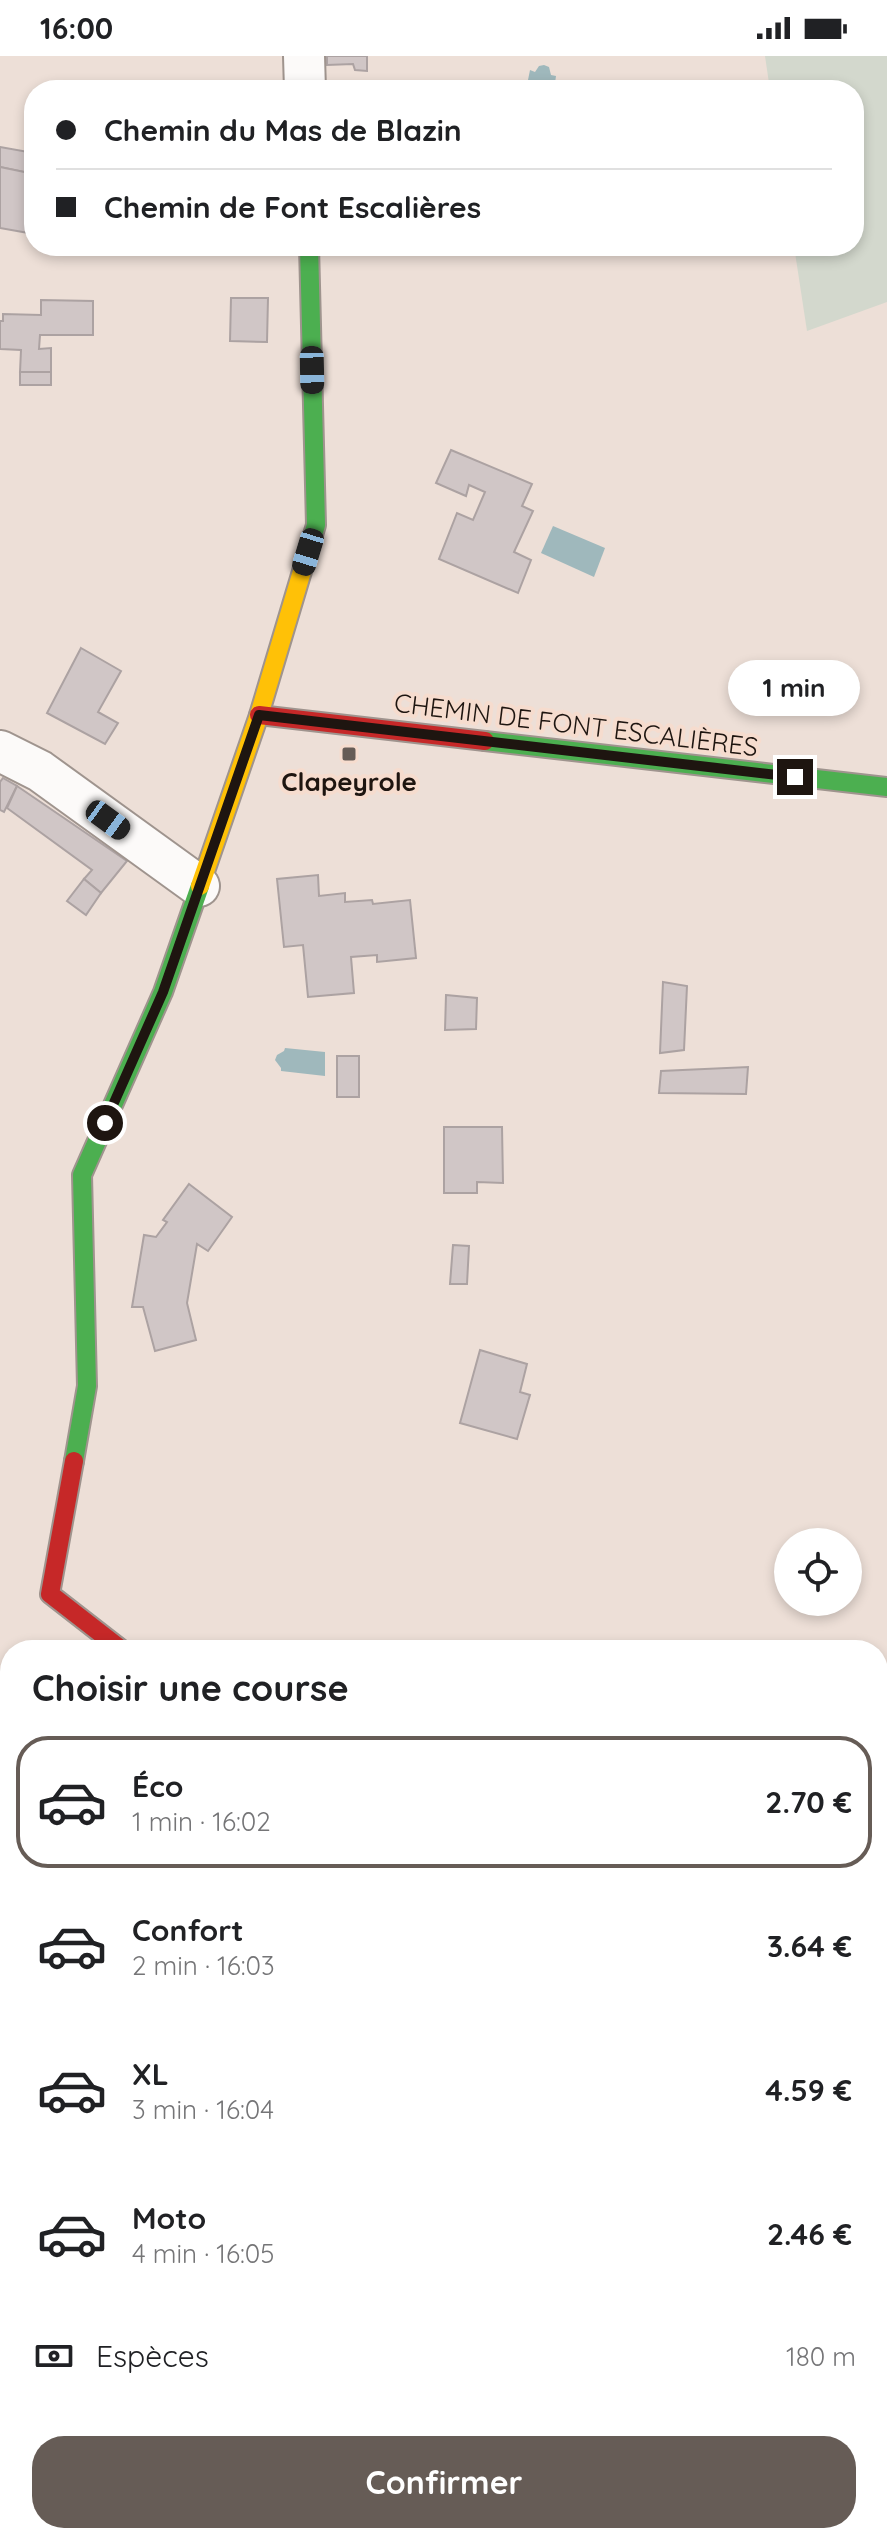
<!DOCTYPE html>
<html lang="fr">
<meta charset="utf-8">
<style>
:root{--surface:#fff;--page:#f2f2f2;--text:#202124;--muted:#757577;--line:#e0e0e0;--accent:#665c56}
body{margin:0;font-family:Quicksand,sans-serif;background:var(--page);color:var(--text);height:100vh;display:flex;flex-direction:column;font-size:30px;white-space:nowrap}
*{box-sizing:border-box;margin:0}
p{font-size:26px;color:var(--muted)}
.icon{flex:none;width:44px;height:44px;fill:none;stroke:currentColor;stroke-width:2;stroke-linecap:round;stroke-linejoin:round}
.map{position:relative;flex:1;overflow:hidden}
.sheet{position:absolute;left:0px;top:1584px;width:888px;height:904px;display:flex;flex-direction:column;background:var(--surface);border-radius:32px 32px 0 0;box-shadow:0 4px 12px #0003}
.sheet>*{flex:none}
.top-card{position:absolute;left:24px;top:24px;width:840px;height:176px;border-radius:32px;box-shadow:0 4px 12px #0003;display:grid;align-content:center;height:176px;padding:0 32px;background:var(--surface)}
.fabs{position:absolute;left:774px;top:1472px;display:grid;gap:16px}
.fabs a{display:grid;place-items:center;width:88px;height:88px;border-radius:50%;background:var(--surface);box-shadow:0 4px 12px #0003;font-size:40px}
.end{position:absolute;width:36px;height:36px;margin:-18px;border:10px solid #1e1510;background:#fff;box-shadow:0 0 0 4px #fff}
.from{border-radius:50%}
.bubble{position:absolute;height:56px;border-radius:28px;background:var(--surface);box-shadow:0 4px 12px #0003;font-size:26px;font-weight:800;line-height:56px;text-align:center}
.car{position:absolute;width:24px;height:48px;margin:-24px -12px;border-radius:10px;box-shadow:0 0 6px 2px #0007;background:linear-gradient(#222 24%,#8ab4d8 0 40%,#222 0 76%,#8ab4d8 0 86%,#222 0)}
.top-card b{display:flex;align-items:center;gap:28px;height:76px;font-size:30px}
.top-card b+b{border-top:2px solid var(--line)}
.top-card i{width:20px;height:20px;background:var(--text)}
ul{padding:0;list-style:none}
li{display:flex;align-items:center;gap:24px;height:132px;margin:0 16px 12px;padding:0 16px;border:4px solid transparent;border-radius:32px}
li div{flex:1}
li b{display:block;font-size:30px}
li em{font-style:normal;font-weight:800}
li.active{border-color:var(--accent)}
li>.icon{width:72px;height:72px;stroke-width:1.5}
h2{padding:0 32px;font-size:36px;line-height:96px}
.pay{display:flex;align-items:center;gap:20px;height:88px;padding:0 32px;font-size:30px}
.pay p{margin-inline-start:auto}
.action{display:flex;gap:16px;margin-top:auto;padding:16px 32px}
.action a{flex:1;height:92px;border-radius:32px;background:var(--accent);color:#fff;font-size:32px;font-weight:800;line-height:92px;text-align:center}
.status{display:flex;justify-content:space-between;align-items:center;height:56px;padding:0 40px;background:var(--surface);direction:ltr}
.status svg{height:22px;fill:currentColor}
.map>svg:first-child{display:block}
</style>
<div class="status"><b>16:00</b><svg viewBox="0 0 49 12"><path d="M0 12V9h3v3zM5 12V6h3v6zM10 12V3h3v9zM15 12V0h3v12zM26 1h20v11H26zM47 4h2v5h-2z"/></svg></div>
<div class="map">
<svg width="887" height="2488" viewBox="0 0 887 2488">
<rect width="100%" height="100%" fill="#eddfd7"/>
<g fill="#d3d8cd">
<path d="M765,0H887V246L807,275L794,190H854V34H770Z"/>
<path d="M0,2326L10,2331V2478H349L379,2488H0Z"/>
</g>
<g fill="#9fb8bc">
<path d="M544,9L549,11L551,19L556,20L554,34H526L530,14L535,16L539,10Z"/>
<path d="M553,470L605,492L594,521L541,497Z"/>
<path d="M285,992L325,996V1020L281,1015V1012L275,1004L277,999L284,995Z"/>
</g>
<g fill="#d0c6c6" stroke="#aca2a2" stroke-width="2">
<path d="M327,0H367V15L355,14L353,8L327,9Z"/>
<path d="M0,91L34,97V118L0,111Z"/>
<path d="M0,111L34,118V178L0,172Z"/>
<path d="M231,242H268L267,286L230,285Z"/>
<path d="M41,244L93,245V279H40L39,293L51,292V316H20L21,294L0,293V265H3V258L41,259Z"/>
<rect x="20" y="316" width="31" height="13"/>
<path d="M451,394L532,428L522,450L533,455L514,496L531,504L518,537L439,503L457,457L473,464L485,436L469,429L466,440L436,427Z"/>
<path d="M81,592L121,615L98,656L118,667L105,688L47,657Z"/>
<path d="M3,722L17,730L4,756L0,754V726Z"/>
<path d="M17,730L127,805L101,837L84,823L92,814L7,752Z"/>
<path d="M318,819L319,840L345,837V846L372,844L373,848L410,844L416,902L377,906V899L351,901L354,937L308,941L303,889L284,891L277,823Z"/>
<path d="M84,823L101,837L86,859L67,845Z"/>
<path d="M663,926L687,930L684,994L660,997Z"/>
<path d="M446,939L477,942L476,973L445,974Z"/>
<rect x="337" y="1000" width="22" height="41"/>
<path d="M748,1011L746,1038L659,1037L661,1015Z"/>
<path d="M444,1071H502L503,1127L477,1126V1137H444Z"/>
<path d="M189,1128L232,1161L208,1195L197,1188L187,1247L196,1284L155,1295L143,1251H132L144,1179L156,1181L167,1166L163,1164Z"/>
<path d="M453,1189L469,1190L467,1228H450Z"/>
<path d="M480,1294L527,1308L520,1336L530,1339L517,1383L460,1367Z"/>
<path d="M6,2074L10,2076V2142L0,2135V2082Z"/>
<path d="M887,2200V2269L878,2271V2226L886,2224L882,2202Z"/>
<path d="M878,2452L887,2460V2488H808L817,2478H844L847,2481L850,2478H878Z"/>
</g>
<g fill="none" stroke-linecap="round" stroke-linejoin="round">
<g stroke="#9f948e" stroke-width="44">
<g id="street">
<path d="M304,0L305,34"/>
<path d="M0,695L40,715L199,830"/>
<path d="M878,1796H887"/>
</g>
</g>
<g stroke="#9f948e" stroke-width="22">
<g id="fast">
<path d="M309,190L316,469L309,492"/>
<path d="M485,685L887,731"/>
<path d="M74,1405L87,1330L82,1119L163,936L200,830"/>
</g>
</g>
<g stroke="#9f948e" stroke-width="22">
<path id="slow" d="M200,830L259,659L309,492"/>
</g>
<g stroke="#9f948e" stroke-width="22">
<g id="jam">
<path d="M259,659L485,685"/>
<path d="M74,1405L50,1538L122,1594"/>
</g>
</g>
<use href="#street" stroke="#fcfaf9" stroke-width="40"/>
<use href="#fast" stroke="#4caf50" stroke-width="18"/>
<use href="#slow" stroke="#ffc107" stroke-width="18"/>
<use href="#jam" stroke="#c62828" stroke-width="18"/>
</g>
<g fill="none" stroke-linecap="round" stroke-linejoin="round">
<path stroke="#1e1510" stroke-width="10" d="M105,1067L163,936L259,659L795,721"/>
</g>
<rect fill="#665c56" stroke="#f6dcce" stroke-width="3" x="341" y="690" width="16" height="16" rx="4"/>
<g text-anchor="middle" stroke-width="8" stroke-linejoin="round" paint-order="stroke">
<g font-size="26" fill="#1e1510" stroke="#f6dcce">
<text transform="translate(576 669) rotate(7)" y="9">CHEMIN DE FONT ESCALIÈRES</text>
</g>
<g font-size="26" font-weight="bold" fill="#1e1510" stroke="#f6dcce">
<text x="349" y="735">Clapeyrole</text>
</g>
</g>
</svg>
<div class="fabs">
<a><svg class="icon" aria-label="locate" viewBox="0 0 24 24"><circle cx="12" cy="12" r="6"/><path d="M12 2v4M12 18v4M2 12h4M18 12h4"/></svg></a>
</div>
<i class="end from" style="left:105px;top:1067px"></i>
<i class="end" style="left:795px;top:721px"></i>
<div class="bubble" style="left:728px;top:604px;width:132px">1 min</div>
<i class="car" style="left:312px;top:314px;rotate:179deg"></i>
<i class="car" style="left:308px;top:496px;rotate:197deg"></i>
<i class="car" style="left:108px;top:764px;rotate:126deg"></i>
<div class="top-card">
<b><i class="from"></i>Chemin du Mas de Blazin</b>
<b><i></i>Chemin de Font Escalières</b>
</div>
<section class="sheet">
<h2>Choisir une course</h2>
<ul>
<li class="active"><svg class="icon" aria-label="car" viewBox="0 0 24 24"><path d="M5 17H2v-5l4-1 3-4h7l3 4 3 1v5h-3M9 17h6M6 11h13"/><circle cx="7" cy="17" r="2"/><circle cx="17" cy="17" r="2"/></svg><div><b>Éco</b><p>1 min · 16:02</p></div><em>2.70 €</em></li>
<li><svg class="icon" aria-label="car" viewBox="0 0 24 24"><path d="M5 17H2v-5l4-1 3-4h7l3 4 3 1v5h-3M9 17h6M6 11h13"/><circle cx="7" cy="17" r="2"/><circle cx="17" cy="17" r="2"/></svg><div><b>Confort</b><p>2 min · 16:03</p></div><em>3.64 €</em></li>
<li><svg class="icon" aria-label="car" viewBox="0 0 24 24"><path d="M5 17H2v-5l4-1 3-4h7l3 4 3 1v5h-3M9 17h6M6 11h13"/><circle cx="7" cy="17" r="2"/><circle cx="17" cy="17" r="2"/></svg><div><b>XL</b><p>3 min · 16:04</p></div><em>4.59 €</em></li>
<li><svg class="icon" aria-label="car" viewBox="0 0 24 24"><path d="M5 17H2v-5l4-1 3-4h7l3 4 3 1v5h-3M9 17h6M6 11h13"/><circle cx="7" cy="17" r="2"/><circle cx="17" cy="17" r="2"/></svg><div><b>Moto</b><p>4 min · 16:05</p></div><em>2.46 €</em></li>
</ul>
<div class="pay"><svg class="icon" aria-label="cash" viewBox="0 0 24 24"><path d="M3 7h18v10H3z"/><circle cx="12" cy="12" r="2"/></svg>Espèces<p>180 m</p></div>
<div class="action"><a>Confirmer</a></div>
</section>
</div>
